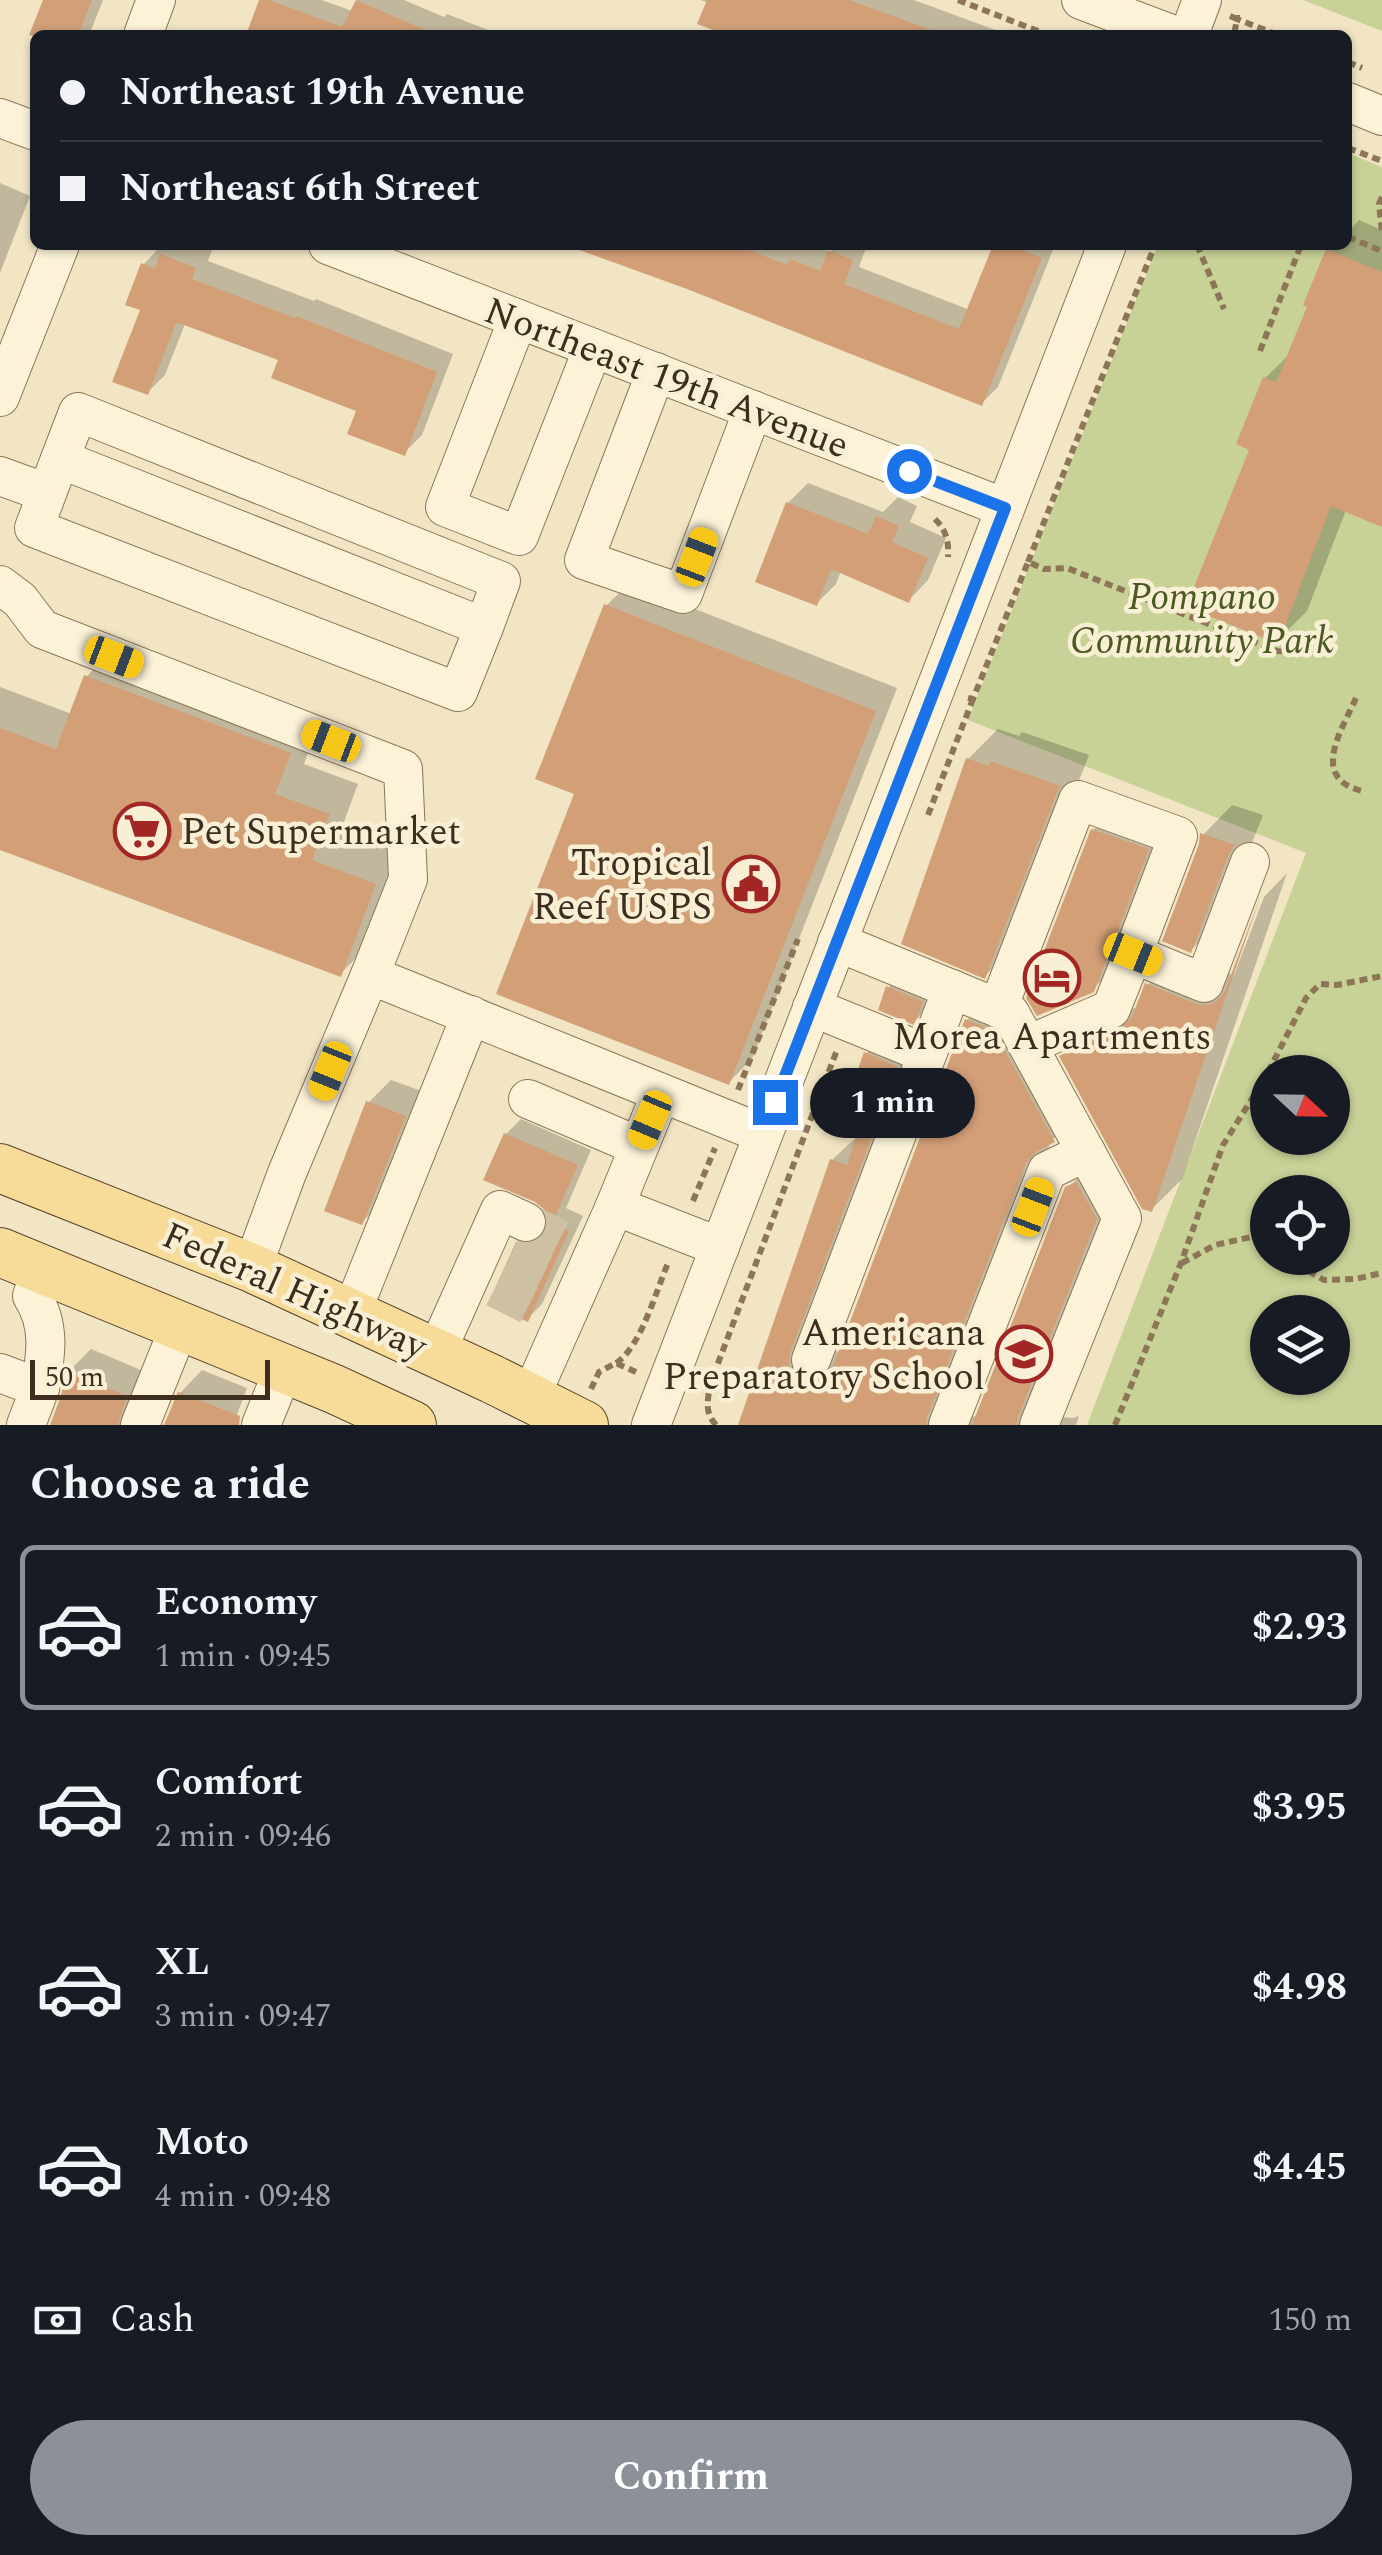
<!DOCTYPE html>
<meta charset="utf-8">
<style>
:root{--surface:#171b24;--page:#242831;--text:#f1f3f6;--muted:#9ea1a6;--line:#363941;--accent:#8c9099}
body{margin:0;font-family:Spectral,serif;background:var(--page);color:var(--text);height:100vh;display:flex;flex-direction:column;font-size:38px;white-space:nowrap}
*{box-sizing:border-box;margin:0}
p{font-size:32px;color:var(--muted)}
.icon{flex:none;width:55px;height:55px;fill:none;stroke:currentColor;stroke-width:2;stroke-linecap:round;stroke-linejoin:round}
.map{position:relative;height:1425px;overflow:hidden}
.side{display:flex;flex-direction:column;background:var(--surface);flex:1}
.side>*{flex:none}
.banner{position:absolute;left:30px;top:30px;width:1322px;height:220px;border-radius:15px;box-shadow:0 2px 8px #0004;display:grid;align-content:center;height:220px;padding:0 30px;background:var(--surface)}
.needle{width:65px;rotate:112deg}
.controls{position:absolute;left:1250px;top:1055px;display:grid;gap:20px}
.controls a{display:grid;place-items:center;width:100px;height:100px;border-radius:50%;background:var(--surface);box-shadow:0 2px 8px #0004;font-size:50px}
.scale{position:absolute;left:30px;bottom:25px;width:240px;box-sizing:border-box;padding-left:10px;border:5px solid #3c2d1e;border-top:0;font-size:28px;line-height:35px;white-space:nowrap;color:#3c2d1e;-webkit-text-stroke:8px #f8efd4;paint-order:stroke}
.end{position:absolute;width:45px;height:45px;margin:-22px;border:12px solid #1a73e8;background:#fff;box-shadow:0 0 0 5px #fff}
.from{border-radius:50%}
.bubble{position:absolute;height:70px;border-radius:35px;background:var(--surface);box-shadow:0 2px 8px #0004;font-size:32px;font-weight:700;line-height:70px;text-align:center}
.car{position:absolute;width:30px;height:60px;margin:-30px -15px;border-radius:12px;box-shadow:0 0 8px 2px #0007;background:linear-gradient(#f5c518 24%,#345 0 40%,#f5c518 0 76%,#345 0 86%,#f5c518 0)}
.banner b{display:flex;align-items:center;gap:35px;height:95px;font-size:38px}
.banner b+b{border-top:2px solid var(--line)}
.banner i{width:25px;height:25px;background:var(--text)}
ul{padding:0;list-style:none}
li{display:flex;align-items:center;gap:30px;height:165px;margin:0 20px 15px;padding:0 10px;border:5px solid transparent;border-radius:15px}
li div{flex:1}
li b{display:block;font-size:38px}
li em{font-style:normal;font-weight:700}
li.current{border-color:var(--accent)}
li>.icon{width:90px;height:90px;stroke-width:1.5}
h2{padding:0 30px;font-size:45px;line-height:120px}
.pay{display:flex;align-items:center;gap:25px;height:110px;padding:0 30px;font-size:38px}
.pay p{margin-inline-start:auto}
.button{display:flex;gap:20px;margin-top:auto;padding:20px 30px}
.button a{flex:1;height:115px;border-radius:60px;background:var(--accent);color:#fff;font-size:40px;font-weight:700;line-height:115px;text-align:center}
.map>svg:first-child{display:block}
</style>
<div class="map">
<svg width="1382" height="1425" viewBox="0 0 1382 1425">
<rect width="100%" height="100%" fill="#f1e5c4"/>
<g fill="#c8d196" fill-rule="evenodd">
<path d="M1303,0H1382V31Z"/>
<path d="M1348,153L1382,167V1425H1087L1306,853L968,720L1158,245H1348ZM1268,1072H1332V1138H1268ZM1268,1192H1332V1258H1268ZM1268,1312H1332V1378H1268Z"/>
</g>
<g fill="#0003">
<path d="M46,0H103L91,30L86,35H35V37L31,36Z"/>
<path d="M261,0H322L352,11L357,0H404L444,17L447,14L488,30L486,35H249Z"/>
<path d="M701,0H914L1009,35H733L708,3Z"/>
<path d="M0,183L30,196L0,273Z"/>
<path d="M1359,220L1382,230V524L1346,510L1307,611L1277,641L1252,448L1265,378L1290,354L1329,250L1334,245H1348V232Z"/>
<path d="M173,245H199L212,250L208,261L314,301L316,299L453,354L422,435L404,453L359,409L282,359L185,324L165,375L148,392L143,265L160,247L168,250Z"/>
<path d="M567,245H794L804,249L808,245H812L830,252L837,245H867L859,267L970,310L996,245H1055L998,387L981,404L688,287L573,245Z"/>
<path d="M808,483L883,512L898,497L917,506L910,522L946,538L928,580L909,600L841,571L836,584L816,604L788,503Z"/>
<path d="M629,583L897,688L752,1059L729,1082L578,793L606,606Z"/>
<path d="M116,647L319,723L304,764L358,784L341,830L404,854L370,944L340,974L0,847V687L72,714L86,677Z"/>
<path d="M998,729L1019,736L1022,732L1089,755L1015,946L985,976L968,759Z"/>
<path d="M1123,800L1177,819L1123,959L1092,990L1093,830Z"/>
<path d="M1232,805L1263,815L1221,921L1191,950L1203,835Z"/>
<path d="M1287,873L1182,1179L1152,1209L1062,1056L1092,1027L1139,1006L1148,985L1178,955L1234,975L1264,897Z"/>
<path d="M918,958L944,992L914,1022L888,988Z"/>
<path d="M997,990L1024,1001L1083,1110L1051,1141L956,1385L970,1416L978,1417L1067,1189L1098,1158L1126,1188L1062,1417L1073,1418L1079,1416L1076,1425H741L832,1160L890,1105L833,1351L841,1352L967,1020Z"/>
<path d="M896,1024L922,1048L892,1078L866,1054Z"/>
<path d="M391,1080L427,1093L385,1200L362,1222L368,1103Z"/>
<path d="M521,1119L591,1150L566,1208L583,1216L542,1304L527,1319L518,1244L534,1229L544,1230L549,1229L551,1221L506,1134Z"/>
<path d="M91,1349L148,1373L156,1424L166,1425H41H53L68,1372Z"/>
<path d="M202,1370L247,1388L233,1425H167L180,1393Z"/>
</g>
<g fill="#d29f77">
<path d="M43,0H92L78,35H29Z"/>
<path d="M259,0H269L342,27L356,0L437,35H246Z"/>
<path d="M707,0H849L937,32L936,35H726L697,24Z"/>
<path d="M575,245H736L787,265L790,259L820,271L828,250L853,260L844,284L959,329L993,245H1009L1042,258L982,406L687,289L574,248Z"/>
<path d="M1326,249L1382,272V527L1331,506L1278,644L1186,607L1249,450L1236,444L1263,377L1276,382L1307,307L1303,305Z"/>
<path d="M160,254L196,268L192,279L295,318L296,316L437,372L405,456L347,434L356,411L271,378L278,360L184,325L176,323L148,395L112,382L140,310L125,305L141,263L155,269Z"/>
<path d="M786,502L868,534L876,516L899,526L892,542L928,558L909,603L831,569L817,606L755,582Z"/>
<path d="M604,604L876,711L729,1085L496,994L574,794L535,779Z"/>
<path d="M84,675L291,753L275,794L330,814L312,860L376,884L341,977L0,850V728L56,749Z"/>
<path d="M966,758L989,766L990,761L1061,786L1057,792L985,979L901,944Z"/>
<path d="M1091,829L1149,849L1094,992L1037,1016L1026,998Z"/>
<path d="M1200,833L1235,845L1229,854L1191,953L1162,941L1199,844Z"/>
<path d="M1261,895L1152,1212L1142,1209L1059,1056L1121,1029L1132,1017L1145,983L1196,1004L1208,1005L1217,1001L1225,991Z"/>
<path d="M886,986L923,1002L914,1025L878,1010Z"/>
<path d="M965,1019L994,1031L1055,1142L1037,1151L1026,1163L927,1417L926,1425H738L830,1159L847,1165L857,1134L871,1139L790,1353L789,1365L794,1375L802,1381L816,1382L826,1377L832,1369Z"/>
<path d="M864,1052L898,1067L893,1081L858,1069Z"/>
<path d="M366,1101L406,1116L362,1225L324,1211Z"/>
<path d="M504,1133L578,1165L552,1223L569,1231L528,1322L488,1304L516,1242L527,1244L538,1241L546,1232L548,1221L545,1210L535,1202L483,1180Z"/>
<path d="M1076,1182L1097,1219L1018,1417L1017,1425H972L1065,1187Z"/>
<path d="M66,1371L127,1396L118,1425H50L61,1396Z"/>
<path d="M178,1392L240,1416L239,1425H164Z"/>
</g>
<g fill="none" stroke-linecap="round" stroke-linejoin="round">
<g stroke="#cdc0a3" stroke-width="38" stroke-dasharray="38 19" stroke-linecap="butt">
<path d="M526,1222L565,1241"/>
<path d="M510,1256L550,1275"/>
<path d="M495,1288L534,1308"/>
</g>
<g stroke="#8d7658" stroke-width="40">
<g id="minor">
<path d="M1081,0L1174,35"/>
<path d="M143,35L156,0"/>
<path d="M1189,35L1202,0"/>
<path d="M1348,102L1382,116"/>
<path d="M0,118L35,131"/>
<path d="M328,245L1005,508"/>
<path d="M518,319L445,507L519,536L593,348"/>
<path d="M656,372L584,560L683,594L753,410"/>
<path d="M0,397L60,245"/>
<path d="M60,459L484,627L458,692L34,528Z"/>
<path d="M60,459L78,412L501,581L484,627"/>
<path d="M0,476L47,493"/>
<path d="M0,585L20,600L42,629L403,769L408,879L370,975"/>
<path d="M837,942L1010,1013L1122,1218L1039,1425"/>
<path d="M812,1007L927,1054"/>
<path d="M998,1008L1078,800L1178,836L1133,954L1204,983L1250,862"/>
<path d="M1028,1045L1111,1009L1133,954"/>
<path d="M661,1093L615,1206L720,1247"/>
<path d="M528,1099L638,1146"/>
<path d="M252,1268L287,1173L370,975L763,1134"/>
<path d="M351,1314L471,1015"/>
<path d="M436,1353L500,1210L526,1222"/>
<path d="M811,1360L952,989"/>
<path d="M0,1373L40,1388L26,1425"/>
<path d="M40,1388C46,1356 51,1325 32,1296L41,1269"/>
<path d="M530,1398L615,1206"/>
<path d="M140,1425L180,1325"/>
<path d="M261,1425L284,1368"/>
<path d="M651,1425L1107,245"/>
<path d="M948,1425L1047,1171L1086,1152"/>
</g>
</g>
<g stroke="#5b442d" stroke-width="50">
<g id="major">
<path d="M0,1168L252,1268L492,1379L584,1425"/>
<path d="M0,1252L334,1389L412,1425"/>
</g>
</g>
<g stroke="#8d7658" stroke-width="6" stroke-dasharray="8 5" stroke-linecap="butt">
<path d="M958,0L1048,35"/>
<path d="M1237,15V19L1278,35"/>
<path d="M1230,16L1237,19L1234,35"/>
<path d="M1348,62L1362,68"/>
<path d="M1348,148L1382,161"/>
<path d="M1382,197L1379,204L1382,232"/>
<path d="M1348,237L1382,251"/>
<path d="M1197,245L1224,309"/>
<path d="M1260,351L1301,245"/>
<path d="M935,519C946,530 949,541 948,557"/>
<path d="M1028,562L1155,245"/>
<path d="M968,698L973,699L1028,562L1044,569L1067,568L1277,651L1290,652"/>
<path d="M1356,698C1342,730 1309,778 1362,791"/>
<path d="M928,815L973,699"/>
<path d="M1268,1072L1306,998L1320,984L1337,985L1382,976"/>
<path d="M738,1090L798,939"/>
<path d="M693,1201L715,1148"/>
<path d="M1286,1258L1324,1280L1355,1279L1382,1273"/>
<path d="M1182,1263L1215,1245L1251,1237L1268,1243"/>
<path d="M616,1363C641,1347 656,1291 668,1263"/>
<path d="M591,1389L599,1372L616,1363L638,1373"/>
<path d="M716,1425C703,1411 708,1397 712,1379L837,1050"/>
<path d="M1115,1425L1181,1263L1223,1145L1268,1073"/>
</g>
<use href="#minor" stroke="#fbf2d8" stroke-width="38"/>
<use href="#major" stroke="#f7dc99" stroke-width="48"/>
</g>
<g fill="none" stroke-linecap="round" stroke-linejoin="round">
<path stroke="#1a73e8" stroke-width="12" d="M775,1102L1005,508L909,471"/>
</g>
<defs>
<g id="supermarket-ring" transform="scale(2.875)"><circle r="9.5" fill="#f8efd4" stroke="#a12624" stroke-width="1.5"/><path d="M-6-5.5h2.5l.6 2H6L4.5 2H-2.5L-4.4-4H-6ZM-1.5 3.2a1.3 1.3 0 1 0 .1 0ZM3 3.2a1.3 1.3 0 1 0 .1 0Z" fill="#a12624"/></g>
<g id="civic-ring" transform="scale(2.875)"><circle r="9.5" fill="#f8efd4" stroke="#a12624" stroke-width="1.5"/><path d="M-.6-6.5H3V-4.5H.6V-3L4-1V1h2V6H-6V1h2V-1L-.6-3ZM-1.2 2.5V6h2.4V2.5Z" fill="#a12624"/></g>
<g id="hotel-ring" transform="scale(2.875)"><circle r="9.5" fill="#f8efd4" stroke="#a12624" stroke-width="1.5"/><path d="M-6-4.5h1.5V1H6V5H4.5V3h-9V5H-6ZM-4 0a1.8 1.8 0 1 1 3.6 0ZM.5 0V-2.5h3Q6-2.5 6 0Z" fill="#a12624"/></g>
<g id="school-ring" transform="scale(2.875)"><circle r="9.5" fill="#f8efd4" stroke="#a12624" stroke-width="1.5"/><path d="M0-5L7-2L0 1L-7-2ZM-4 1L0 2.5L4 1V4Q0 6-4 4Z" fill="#a12624"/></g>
</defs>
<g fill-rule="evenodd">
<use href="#supermarket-ring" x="142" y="831"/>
<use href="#civic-ring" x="751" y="884"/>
<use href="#hotel-ring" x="1052" y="978"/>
<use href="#school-ring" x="1024" y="1354"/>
</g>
<g text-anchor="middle" stroke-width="9" stroke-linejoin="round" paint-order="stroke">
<g font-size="38" fill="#3c2d1e" stroke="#f8efd4">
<text transform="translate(667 377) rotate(21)" y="13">Northeast 19th Avenue</text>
<text transform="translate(295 1290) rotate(24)" y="13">Federal Highway</text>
</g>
<g font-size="38" font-style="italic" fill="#4b5a23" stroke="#f8efd4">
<text x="1202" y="609">Pompano<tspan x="1202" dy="44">Community Park</tspan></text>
</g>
<g font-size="38" fill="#3c2d1e" stroke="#f8efd4" text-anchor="end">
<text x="181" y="844" text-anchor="start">Pet Supermarket</text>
<text x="712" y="875">Tropical<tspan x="712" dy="44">Reef USPS</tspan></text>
<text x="1052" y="1049" text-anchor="middle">Morea Apartments</text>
<text x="985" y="1345">Americana<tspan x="985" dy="44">Preparatory School</tspan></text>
</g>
</g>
</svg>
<div class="controls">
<a><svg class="needle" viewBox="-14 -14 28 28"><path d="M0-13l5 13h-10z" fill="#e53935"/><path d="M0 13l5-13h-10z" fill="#9ea1a6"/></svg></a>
<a><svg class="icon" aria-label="locate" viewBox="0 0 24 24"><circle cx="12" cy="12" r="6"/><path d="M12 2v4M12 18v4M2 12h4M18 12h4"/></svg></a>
<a><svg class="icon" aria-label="layers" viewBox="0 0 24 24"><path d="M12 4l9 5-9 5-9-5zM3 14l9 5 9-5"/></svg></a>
</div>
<div class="scale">50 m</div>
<i class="end from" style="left:909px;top:471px"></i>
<i class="end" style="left:775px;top:1102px"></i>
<div class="bubble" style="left:810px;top:1068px;width:165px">1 min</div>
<i class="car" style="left:697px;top:557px;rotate:21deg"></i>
<i class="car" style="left:114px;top:657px;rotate:111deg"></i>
<i class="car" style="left:331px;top:741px;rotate:291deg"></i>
<i class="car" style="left:1133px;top:954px;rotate:112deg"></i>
<i class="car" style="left:330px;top:1071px;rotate:202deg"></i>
<i class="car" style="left:650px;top:1120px;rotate:203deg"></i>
<i class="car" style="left:1033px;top:1207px;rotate:21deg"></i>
<div class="banner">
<b><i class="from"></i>Northeast 19th Avenue</b>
<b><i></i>Northeast 6th Street</b>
</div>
</div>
<section class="side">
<h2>Choose a ride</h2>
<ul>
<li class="current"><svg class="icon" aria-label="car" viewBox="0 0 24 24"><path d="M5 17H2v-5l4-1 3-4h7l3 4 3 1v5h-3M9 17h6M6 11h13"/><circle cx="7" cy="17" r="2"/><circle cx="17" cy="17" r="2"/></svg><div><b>Economy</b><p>1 min · 09:45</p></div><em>$2.93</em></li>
<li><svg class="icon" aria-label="car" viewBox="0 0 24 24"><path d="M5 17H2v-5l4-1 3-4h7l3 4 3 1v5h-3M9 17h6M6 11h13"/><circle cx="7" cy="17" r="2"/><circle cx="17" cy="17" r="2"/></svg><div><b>Comfort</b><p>2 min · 09:46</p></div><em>$3.95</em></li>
<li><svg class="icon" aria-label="car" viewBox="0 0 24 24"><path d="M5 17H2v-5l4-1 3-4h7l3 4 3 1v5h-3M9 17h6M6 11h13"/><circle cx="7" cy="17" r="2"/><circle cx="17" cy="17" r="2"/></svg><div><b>XL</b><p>3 min · 09:47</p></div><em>$4.98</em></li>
<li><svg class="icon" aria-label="car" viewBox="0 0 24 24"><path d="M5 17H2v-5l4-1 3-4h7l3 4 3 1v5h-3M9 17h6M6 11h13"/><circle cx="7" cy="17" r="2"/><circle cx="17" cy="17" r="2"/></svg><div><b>Moto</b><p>4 min · 09:48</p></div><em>$4.45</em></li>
</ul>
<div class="pay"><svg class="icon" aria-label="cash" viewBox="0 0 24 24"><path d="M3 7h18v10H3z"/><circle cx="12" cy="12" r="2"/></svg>Cash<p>150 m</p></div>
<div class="button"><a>Confirm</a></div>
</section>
